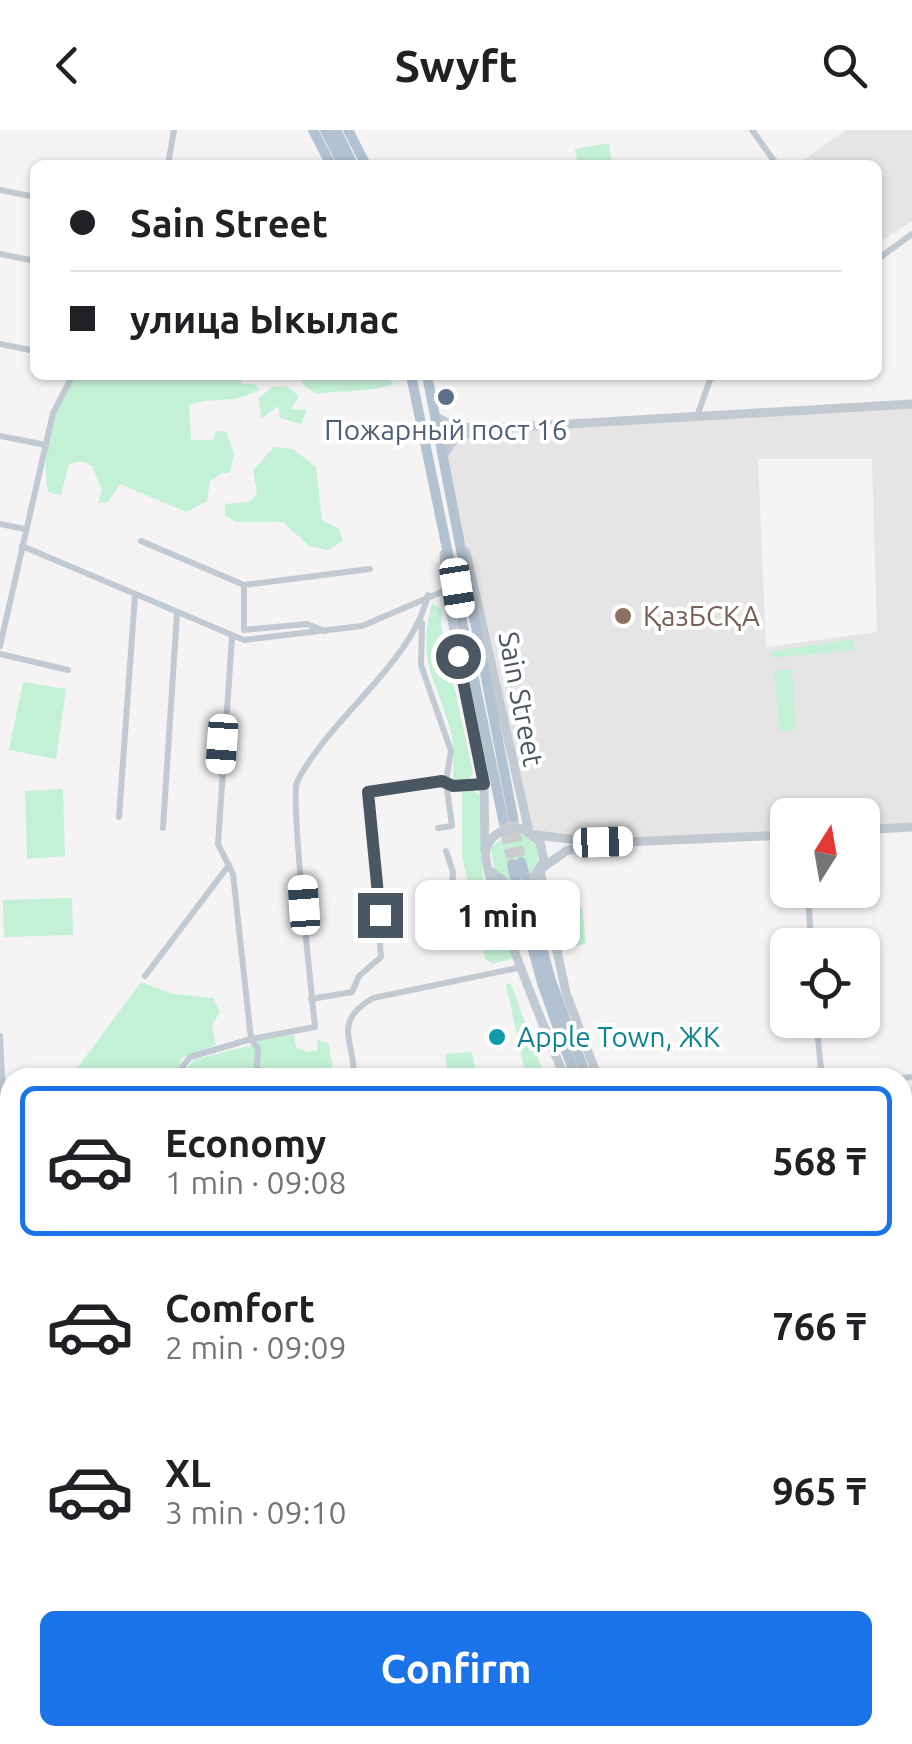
<!DOCTYPE html>
<meta charset="utf-8">
<style>
:root{--surface:#fff;--page:#f6f6f6;--text:#202124;--muted:#757577;--line:#e0e0e0;--accent:#1a73e8}
body{margin:0;font-family:Ubuntu,sans-serif;background:var(--page);color:var(--text);height:100vh;display:flex;flex-direction:column;font-size:38px;white-space:nowrap}
*{box-sizing:border-box;margin:0}
p{font-size:32px;color:var(--muted)}
.icon{flex:none;width:55px;height:55px;fill:none;stroke:currentColor;stroke-width:2;stroke-linecap:round;stroke-linejoin:round}
.map{position:relative;flex:1;overflow:hidden}
.details{position:absolute;left:0px;top:938px;width:912px;height:678px;display:flex;flex-direction:column;background:var(--surface);border-radius:30px 30px 0 0;box-shadow:0 2px 8px #0004}
.details>*{flex:none}
.banner{position:absolute;left:30px;top:30px;width:852px;height:220px;border-radius:15px;box-shadow:0 2px 8px #0004;display:grid;align-content:center;height:220px;padding:0 40px;background:var(--surface)}
.needle{width:65px;rotate:11deg}
.controls{position:absolute;left:770px;top:668px;display:grid;gap:20px}
.controls a{display:grid;place-items:center;width:110px;height:110px;border-radius:15px;background:var(--surface);box-shadow:0 2px 8px #0004;font-size:50px}
.end{position:absolute;width:45px;height:45px;margin:-22px;border:12px solid #4a5661;background:#fff;box-shadow:0 0 0 5px #fff}
.from{border-radius:50%}
.bubble{position:absolute;height:70px;border-radius:15px;background:var(--surface);box-shadow:0 2px 8px #0004;font-size:32px;font-weight:700;line-height:70px;text-align:center}
.car{position:absolute;width:30px;height:60px;margin:-30px -15px;border-radius:12px;box-shadow:0 0 8px 2px #0007;background:linear-gradient(#fff 24%,#345 0 40%,#fff 0 76%,#345 0 86%,#fff 0)}
.banner b{display:flex;align-items:center;gap:35px;height:95px;font-size:38px}
.banner b+b{border-top:2px solid var(--line)}
.banner i{width:25px;height:25px;background:var(--text)}
ul{padding:18px 0 0;list-style:none}
li{display:flex;align-items:center;gap:30px;height:150px;margin:0 20px 15px;padding:0 20px;border:5px solid transparent;border-radius:15px}
li div{flex:1}
li b{display:block;font-size:38px}
li em{font-style:normal;font-weight:700}
li.current{border-color:var(--accent)}
li>.icon{width:90px;height:90px;stroke-width:1.5}
.primary-button{display:flex;gap:20px;margin-top:auto;padding:20px 40px}
.primary-button a{flex:1;height:115px;border-radius:15px;background:var(--accent);color:#fff;font-size:40px;font-weight:700;line-height:115px;text-align:center}
header{display:flex;justify-content:space-between;align-items:center;height:130px;padding:0 40px;background:var(--surface);font-size:45px;font-weight:700}
.map>svg:first-child{display:block}
</style>
<header><svg class="icon" aria-label="back" viewBox="0 0 24 24"><path d="M15 5l-7 7 7 7"/></svg>Swyft<svg class="icon" aria-label="search" viewBox="0 0 24 24"><circle cx="10" cy="10" r="6"/><path d="M15 15l6 6"/></svg></header>
<div class="map">
<svg width="912" height="1614" viewBox="0 0 912 1614">
<rect width="100%" height="100%" fill="#f5f3f3"/>
<g fill="#e6e4e5" fill-rule="evenodd">
<path d="M846,0H912V91L878,114V35H796Z"/>
<path d="M912,274V697L863,700L862,685H788L787,705L603,713L534,705L456,386L441,303ZM758,329H872L877,502L766,517Z"/>
<path d="M912,957V1148H903L902,958Z"/>
<path d="M38,1605H536L538,1614H15L16,1608Z"/>
</g>
<g fill="#c3f1d5">
<path d="M609,13L612,35H578L575,19Z"/>
<path d="M80,245H240L242,254H254L260,259C230,276 218,265 189,275L191,310H213L216,301L226,302L234,323L230,343H222L210,351L207,371L186,382L120,354L108,372L98,373L102,360L92,336L82,331L69,334L61,365L48,362C41,327 52,269 80,245Z"/>
<path d="M299,245H369L371,249L382,245L394,254C369,263 340,260 317,264L304,256Z"/>
<path d="M286,256L299,266L291,279L307,280L301,294L280,288L278,276L261,289L259,268L272,257Z"/>
<path d="M274,317L293,319L316,337L322,390L339,399L343,411L328,420L309,416L283,392H236L225,385V374L250,372L257,364L253,340Z"/>
<path d="M432,473L441,480V496L473,643L469,649L453,651C453,636 455,618 451,603C437,548 416,535 432,473Z"/>
<path d="M854,509L855,520L772,528V521Z"/>
<path d="M792,539L796,600L780,601L774,541Z"/>
<path d="M23,552L66,559L56,629L9,620Z"/>
<path d="M63,659L65,726L27,729L25,661Z"/>
<path d="M473,660L479,665L483,750L515,828L493,834L485,829L462,726V662Z"/>
<path d="M508,703L524,705L537,716L538,733L529,747L513,752L494,740L491,718Z"/>
<path d="M72,768L73,805L4,807L3,770Z"/>
<path d="M559,776L582,777L586,813L577,816L565,812Z"/>
<path d="M141,852L173,864L213,868L220,881L212,896L216,915L181,928L179,947L70,948Z"/>
<path d="M506,854H511L545,947H526Z"/>
<path d="M294,905L296,917L307,922L318,920L317,909L329,914L334,947H188L186,939L195,929L253,915L259,908Z"/>
<path d="M472,922L477,947H448L445,924Z"/>
</g>
<g fill="none" stroke-linecap="round" stroke-linejoin="round">
<g stroke="#caccce" stroke-width="10" stroke-dasharray="10 5" stroke-linecap="butt">
<path d="M513,687L521,732"/>
<path d="M503,689L512,734"/>
</g>
<g stroke="#c1cad2" stroke-width="6">
<path d="M752,0L777,35"/>
<path d="M168,35L174,0"/>
<path d="M0,60L35,67"/>
<path d="M0,124L35,131"/>
<path d="M878,129L912,104"/>
<path d="M0,214L35,221"/>
<path d="M697,286L710,250L716,245"/>
<path d="M0,306L46,315"/>
<path d="M0,394L25,399"/>
<path d="M141,411L244,455L370,439"/>
<path d="M22,416L244,510L362,496L446,460"/>
<path d="M244,455V500L307,494L325,501"/>
<path d="M422,493L421,535L451,621L446,652L452,696L438,698"/>
<path d="M0,516L53,283L73,245"/>
<path d="M0,524L68,540"/>
<path d="M119,687L135,466"/>
<path d="M163,698L177,483"/>
<path d="M446,721L453,742L449,799"/>
<path d="M808,760L811,815"/>
<path d="M145,846L229,735"/>
<path d="M311,869L352,862L359,846L381,827L368,663L442,651L453,656L484,654"/>
<path d="M816,890L822,948"/>
<path d="M0,906L10,1112"/>
<path d="M184,948L183,936L190,927L251,909L233,744L218,714L232,506"/>
<path d="M256,948L258,919L251,909L315,897C312,866 290,668 297,652C329,588 412,534 428,465"/>
<path d="M354,948C355,910 331,893 373,868L522,837"/>
<path d="M781,948L820,945"/>
<path d="M902,948L912,947"/>
<path d="M902,1161H912"/>
<path d="M0,1415L10,1372"/>
<path d="M0,1427L10,1444"/>
<path d="M8,1614L12,1605"/>
</g>
<g stroke="#c1cad2" stroke-width="9">
<path d="M438,288L453,296L482,299L912,274"/>
<path d="M445,323L454,309L474,301"/>
<path d="M466,422L529,702"/>
<path d="M444,424L446,460L484,654L485,720"/>
<path d="M862,700L912,697"/>
<path d="M536,705L603,713L788,705"/>
<path d="M542,738L566,721L585,716"/>
<path d="M489,740L510,756L531,751L544,731L540,712L523,699C507,697 491,702 486,720C480,745 551,914 565,948"/>
<path d="M540,741L566,863L598,948"/>
<path d="M515,800L513,781L528,772L538,775L548,794"/>
<path d="M0,1216L10,1215"/>
<path d="M0,1256L10,1247"/>
<path d="M902,1335L912,1341"/>
<path d="M902,1381L912,1388"/>
</g>
<g stroke="#b3c2d1" stroke-width="10">
<path d="M313,0L331,35"/>
<path d="M325,0L343,35"/>
<path d="M336,0L353,35"/>
<path d="M348,0L366,35"/>
<path d="M411,245L503,689"/>
<path d="M427,245L513,687"/>
<path d="M521,732L525,746"/>
<path d="M512,734L515,748"/>
<path d="M533,784L551,851L587,948"/>
<path d="M524,786L542,853L576,948"/>
<path d="M902,1347L912,1355"/>
<path d="M902,1365L912,1372"/>
</g>
</g>
<g fill="none" stroke-linecap="round" stroke-linejoin="round">
<path stroke="#4a5661" stroke-width="12" d="M380,785L368,662L442,651L453,656L484,654L458,526"/>
</g>
<circle fill="#5c6f8a" stroke="#fff" stroke-width="4" cx="446" cy="267" r="10"/>
<circle fill="#8d6e63" stroke="#fff" stroke-width="4" cx="623" cy="486" r="10"/>
<circle fill="#0f9aa8" stroke="#fff" stroke-width="4" cx="497" cy="907" r="10"/>
<g text-anchor="middle" stroke-width="8" stroke-linejoin="round" paint-order="stroke">
<g font-size="28" fill="#4e5e75" stroke="#fff">
<text x="446" y="310">Пожарный пост 16</text>
</g>
<g font-size="28" fill="#785e54" stroke="#fff" text-anchor="start">
<text x="643" y="496">ҚазБСҚА</text>
</g>
<g font-size="28" fill="#4a5661" stroke="#fff">
<text transform="translate(521 569) rotate(79)" y="10">Sain Street</text>
</g>
<g font-size="28" fill="#0d838f" stroke="#fff" text-anchor="start">
<text x="517" y="917">Apple Town, ЖК</text>
</g>
</g>
</svg>
<div class="controls">
<a><svg class="needle" viewBox="-14 -14 28 28"><path d="M0-13l5 13h-10z" fill="#e53935"/><path d="M0 13l5-13h-10z" fill="#757577"/></svg></a>
<a><svg class="icon" aria-label="locate" viewBox="0 0 24 24"><circle cx="12" cy="12" r="6"/><path d="M12 2v4M12 18v4M2 12h4M18 12h4"/></svg></a>
</div>
<i class="end from" style="left:458px;top:526px"></i>
<i class="end" style="left:380px;top:785px"></i>
<div class="bubble" style="left:415px;top:750px;width:165px">1 min</div>
<i class="car" style="left:457px;top:458px;rotate:171deg"></i>
<i class="car" style="left:222px;top:614px;rotate:184deg"></i>
<i class="car" style="left:603px;top:712px;rotate:88deg"></i>
<i class="car" style="left:304px;top:775px;rotate:356deg"></i>
<div class="banner">
<b><i class="from"></i>Sain Street</b>
<b><i></i>улица Ыкылас</b>
</div>
<section class="details">
<ul>
<li class="current"><svg class="icon" aria-label="car" viewBox="0 0 24 24"><path d="M5 17H2v-5l4-1 3-4h7l3 4 3 1v5h-3M9 17h6M6 11h13"/><circle cx="7" cy="17" r="2"/><circle cx="17" cy="17" r="2"/></svg><div><b>Economy</b><p>1 min · 09:08</p></div><em>568 ₸</em></li>
<li><svg class="icon" aria-label="car" viewBox="0 0 24 24"><path d="M5 17H2v-5l4-1 3-4h7l3 4 3 1v5h-3M9 17h6M6 11h13"/><circle cx="7" cy="17" r="2"/><circle cx="17" cy="17" r="2"/></svg><div><b>Comfort</b><p>2 min · 09:09</p></div><em>766 ₸</em></li>
<li><svg class="icon" aria-label="car" viewBox="0 0 24 24"><path d="M5 17H2v-5l4-1 3-4h7l3 4 3 1v5h-3M9 17h6M6 11h13"/><circle cx="7" cy="17" r="2"/><circle cx="17" cy="17" r="2"/></svg><div><b>XL</b><p>3 min · 09:10</p></div><em>965 ₸</em></li>
</ul>
<div class="primary-button"><a>Confirm</a></div>
</section>
</div>
